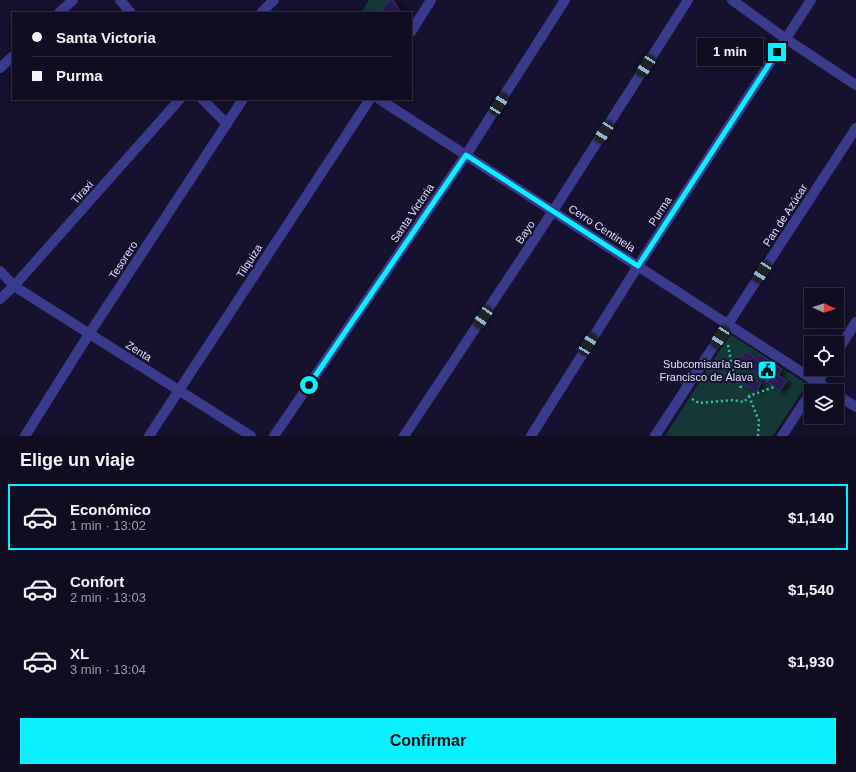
<!DOCTYPE html>
<html lang="es">
<meta charset="utf-8">
<style>
:root{--surface:#100d22;--page:#19162a;--text:#f1f3f6;--muted:#9c9ca5;--line:#302d40;--accent:#0af0ff}
body{margin:0;font-family:Arial,sans-serif;background:var(--page);color:var(--text);height:100vh;display:flex;flex-direction:column;font-size:15px;white-space:nowrap}
*{box-sizing:border-box;margin:0}
p{font-size:13px;color:var(--muted)}
.icon{flex:none;width:22px;height:22px;fill:none;stroke:currentColor;stroke-width:2;stroke-linecap:round;stroke-linejoin:round}
.map{position:relative;height:436px;overflow:hidden}
.panel{display:flex;flex-direction:column;background:var(--surface);flex:1}
.panel>*{flex:none}
.banner{position:absolute;left:12px;top:12px;width:400px;height:88px;border-radius:0px;box-shadow:0 2px 10px #0003,0 0 0 1px var(--line);display:grid;align-content:center;height:88px;padding:0 20px;background:var(--surface)}
.needle{width:26px;rotate:93deg}
.tools{position:absolute;left:804px;top:288px;display:grid;gap:8px}
.tools a{display:grid;place-items:center;width:40px;height:40px;border-radius:0px;background:var(--surface);box-shadow:0 2px 10px #0003,0 0 0 1px var(--line);font-size:20px}
.end{position:absolute;width:18px;height:18px;margin:-9px;border:5px solid #0af0ff;background:#111;box-shadow:0 0 0 2px #111}
.from{border-radius:50%}
.bubble{position:absolute;height:28px;border-radius:0px;background:var(--surface);box-shadow:0 2px 10px #0003,0 0 0 1px var(--line);font-size:13px;font-weight:600;line-height:28px;text-align:center}
.car{position:absolute;width:12px;height:24px;margin:-12px -6px;border-radius:5px;box-shadow:0 0 3px 1px #0007;background:linear-gradient(#222 24%,#8ab4d8 0 40%,#222 0 76%,#8ab4d8 0 86%,#222 0)}
.banner b{display:flex;align-items:center;gap:14px;height:38px;font-size:15px}
.banner b+b{border-top:1px solid var(--line)}
.banner i{width:10px;height:10px;background:var(--text)}
ul{padding:0;list-style:none}
li{display:flex;align-items:center;gap:12px;height:66px;margin:0 8px 6px;padding:0 12px;border:2px solid transparent;border-radius:0px}
li div{flex:1}
li b{display:block;font-size:15px}
li em{font-style:normal;font-weight:600}
li.selected{border-color:var(--accent)}
li>.icon{width:36px;height:36px;stroke-width:1.5}
h2{padding:0 20px;font-size:18px;line-height:48px}
.primary-button{display:flex;gap:8px;margin-top:auto;padding:8px 20px}
.primary-button a{flex:1;height:46px;border-radius:0px;background:var(--accent);color:#111;font-size:16px;font-weight:600;line-height:46px;text-align:center}
.map>svg:first-child{display:block}
</style>
<div class="map">
<svg width="856" height="436" viewBox="0 0 856 436">
<defs>
<filter id="shadow"><feDropShadow dx="4.5" dy="2.5" stdDeviation="2" flood-color="#0009"/></filter>
</defs>
<rect width="100%" height="100%" fill="#15112e"/>
<g fill="#143836">
<path d="M369,0H389L380,13H361Z"/>
<path d="M730,334L807,384L773,436H665Z"/>
</g>
<g fill="#251c50" stroke="#3a2e7c" filter="url(#shadow)">
<path d="M389,0H393L402,13H380Z"/>
<path d="M746,351L757,359L760,355L782,369L778,375L787,381L780,391L739,361Z"/>
<path d="M748,376L761,383L757,391L744,384Z"/>
</g>
<g fill="none" stroke-linecap="round" stroke-linejoin="round">
<g stroke="#2dc4b5" stroke-width="2.5" stroke-dasharray="2 3" stroke-linecap="butt">
<path d="M728,345L733,372L740,377L741,391"/>
<path d="M749,396L759,421L758,436"/>
<path d="M692,399L699,403L733,400L744,402L749,396L774,387"/>
</g>
<g stroke="#3b3b8e" stroke-width="10">
<path d="M120,0L131,13"/>
<path d="M732,0L786,39L856,85"/>
<path d="M59,13L73,0"/>
<path d="M261,13L274,0"/>
<path d="M411,32L431,0"/>
<path d="M0,68L13,56"/>
<path d="M202,99L227,124"/>
<path d="M379,99L831,391"/>
<path d="M0,271L14,286L251,436"/>
<path d="M0,299L14,286L180,99"/>
<path d="M837,352L856,322"/>
<path d="M814,388L826,369"/>
<path d="M837,395L856,407"/>
<path d="M25,436L89,334L243,99"/>
<path d="M149,436L370,99"/>
<path d="M274,436L466,155L565,0"/>
<path d="M404,436L553,211L688,0"/>
<path d="M531,436L638,266L811,0"/>
<path d="M655,436L856,128"/>
<path d="M782,436L811,392"/>
</g>
</g>
<g fill="none" stroke-linecap="round" stroke-linejoin="round">
<path stroke="#0af0ff" stroke-width="5" d="M309,385L466,155L638,266L777,52"/>
</g>
<defs>
<g id="civic-square" transform="scale(1)"><rect x="-9" y="-9" width="18" height="18" rx="4" fill="#0af0ff" stroke="#15112e"/><path d="M-.6-6.5H3V-4.5H.6V-3L4-1V1h2V6H-6V1h2V-1L-.6-3ZM-1.2 2.5V6h2.4V2.5Z" fill="#111"/></g>
</defs>
<g fill-rule="evenodd">
<use href="#civic-square" x="767" y="370"/>
</g>
<g text-anchor="middle" stroke-width="4" stroke-linejoin="round" paint-order="stroke">
<g font-size="11" fill="#e0deff" stroke="#15112e">
<text transform="translate(82 192) rotate(-48)" y="4">Tiraxi</text>
<text transform="translate(660 211) rotate(-57)" y="4">Purma</text>
<text transform="translate(412 213) rotate(-56)" y="4">Santa Victoria</text>
<text transform="translate(785 215) rotate(-57)" y="4">Pan de Azúcar</text>
<text transform="translate(602 228) rotate(33)" y="4">Cerro Centinela</text>
<text transform="translate(525 232) rotate(-56)" y="4">Bayo</text>
<text transform="translate(123 260) rotate(-57)" y="4">Tesorero</text>
<text transform="translate(249 261) rotate(-57)" y="4">Tilquiza</text>
<text transform="translate(139 351) rotate(32)" y="4">Zenta</text>
</g>
<g font-size="11" fill="#e0deff" stroke="#15112e" text-anchor="end">
<text x="753" y="368">Subcomisaría San<tspan x="753" dy="13">Francisco de Álava</tspan></text>
</g>
</g>
</svg>
<div class="tools">
<a><svg class="needle" viewBox="-14 -14 28 28"><path d="M0-13l5 13h-10z" fill="#e53935"/><path d="M0 13l5-13h-10z" fill="#9c9ca5"/></svg></a>
<a><svg class="icon" aria-label="locate" viewBox="0 0 24 24"><circle cx="12" cy="12" r="6"/><path d="M12 2v4M12 18v4M2 12h4M18 12h4"/></svg></a>
<a><svg class="icon" aria-label="layers" viewBox="0 0 24 24"><path d="M12 4l9 5-9 5-9-5zM3 14l9 5 9-5"/></svg></a>
</div>
<i class="end from" style="left:309px;top:385px"></i>
<i class="end" style="left:777px;top:52px"></i>
<div class="bubble" style="left:697px;top:38px;width:66px">1 min</div>
<i class="car" style="left:646px;top:66px;rotate:213deg"></i>
<i class="car" style="left:499px;top:104px;rotate:32deg"></i>
<i class="car" style="left:604px;top:132px;rotate:213deg"></i>
<i class="car" style="left:762px;top:272px;rotate:213deg"></i>
<i class="car" style="left:483px;top:317px;rotate:214deg"></i>
<i class="car" style="left:720px;top:337px;rotate:213deg"></i>
<i class="car" style="left:588px;top:344px;rotate:32deg"></i>
<div class="banner">
<b><i class="from"></i>Santa Victoria</b>
<b><i></i>Purma</b>
</div>
</div>
<section class="panel">
<h2>Elige un viaje</h2>
<ul>
<li class="selected"><svg class="icon" aria-label="car" viewBox="0 0 24 24"><path d="M5 17H2v-5l4-1 3-4h7l3 4 3 1v5h-3M9 17h6M6 11h13"/><circle cx="7" cy="17" r="2"/><circle cx="17" cy="17" r="2"/></svg><div><b>Económico</b><p>1 min · 13:02</p></div><em>$1,140</em></li>
<li><svg class="icon" aria-label="car" viewBox="0 0 24 24"><path d="M5 17H2v-5l4-1 3-4h7l3 4 3 1v5h-3M9 17h6M6 11h13"/><circle cx="7" cy="17" r="2"/><circle cx="17" cy="17" r="2"/></svg><div><b>Confort</b><p>2 min · 13:03</p></div><em>$1,540</em></li>
<li><svg class="icon" aria-label="car" viewBox="0 0 24 24"><path d="M5 17H2v-5l4-1 3-4h7l3 4 3 1v5h-3M9 17h6M6 11h13"/><circle cx="7" cy="17" r="2"/><circle cx="17" cy="17" r="2"/></svg><div><b>XL</b><p>3 min · 13:04</p></div><em>$1,930</em></li>
</ul>
<div class="primary-button"><a>Confirmar</a></div>
</section>
